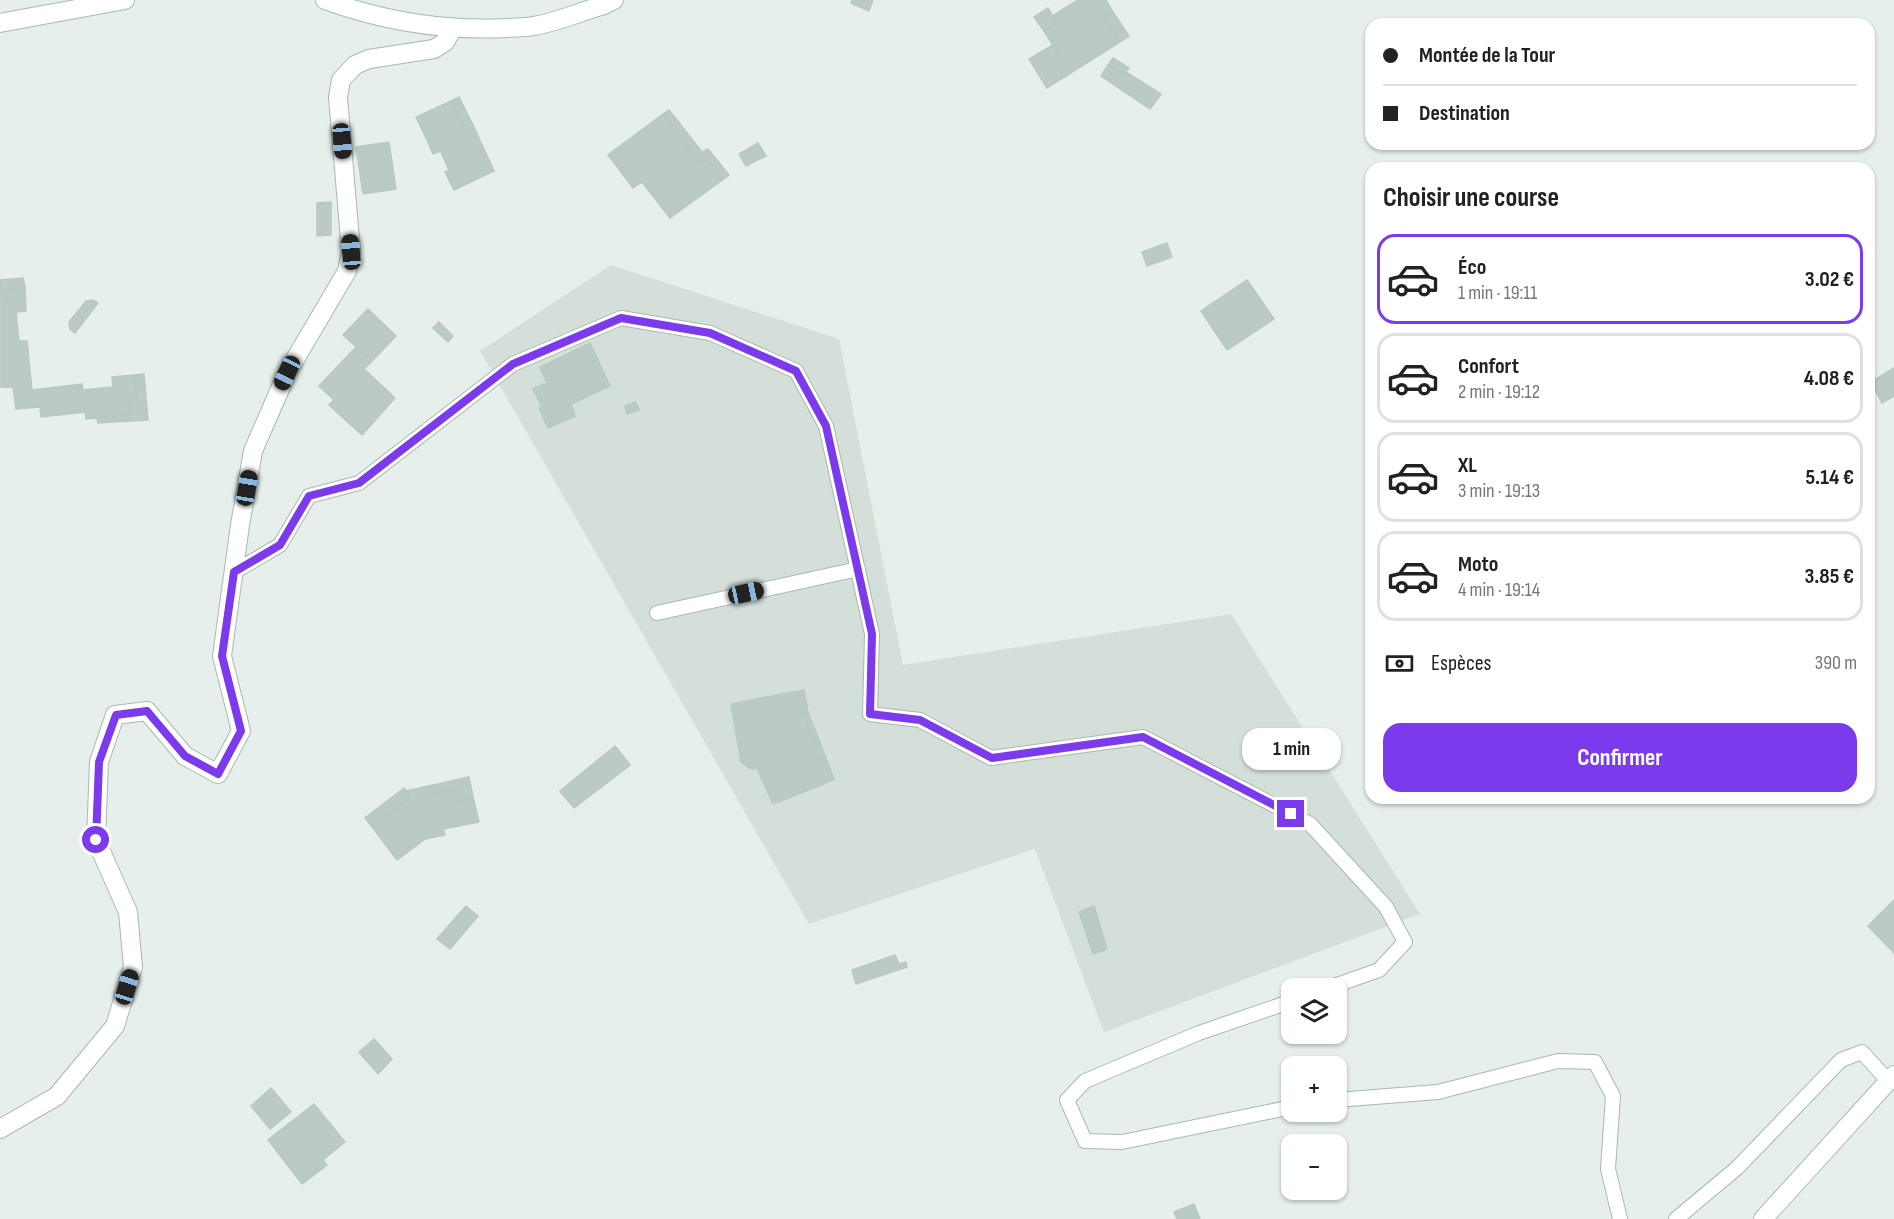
<!DOCTYPE html>
<html lang="fr">
<meta charset="utf-8">
<style>
:root{--surface:#fff;--page:#f6f6f6;--text:#222;--muted:#767676;--line:#e0e0e0;--accent:#7c3aed}
body{margin:0;font-family:"Sofia Sans Condensed",sans-serif;background:var(--page);color:var(--text);height:100vh;display:flex;flex-direction:column;font-size:22px;white-space:nowrap}
*{box-sizing:border-box;margin:0}
p{font-size:20px;color:var(--muted)}
.icon{flex:none;width:33px;height:33px;fill:none;stroke:currentColor;stroke-width:2;stroke-linecap:round;stroke-linejoin:round}
.map{position:relative;flex:1;overflow:hidden}
.details{position:absolute;left:1365px;top:162px;width:510px;height:642px;display:flex;flex-direction:column;background:var(--surface);border-radius:18px;box-shadow:0 2px 4px #0004}
.details>*{flex:none}
.banner{position:absolute;left:1365px;top:18px;width:510px;height:132px;border-radius:18px;box-shadow:0 2px 4px #0004;display:grid;align-content:center;height:132px;padding:0 18px;background:var(--surface)}
.controls{position:absolute;left:1281px;top:978px;display:grid;gap:12px}
.controls a{display:grid;place-items:center;width:66px;height:66px;border-radius:12px;background:var(--surface);box-shadow:0 2px 4px #0004;font-size:30px}
.end{position:absolute;width:27px;height:27px;margin:-14px;border:8px solid #7c3aed;background:#fff;box-shadow:0 0 0 3px #fff}
.from{border-radius:50%}
.bubble{position:absolute;height:42px;border-radius:18px;background:var(--surface);box-shadow:0 2px 4px #0004;font-size:20px;font-weight:700;line-height:42px;text-align:center}
.car{position:absolute;width:18px;height:36px;margin:-18px -9px;border-radius:8px;box-shadow:0 0 4px 2px #0007;background:linear-gradient(#222 24%,#8ab4d8 0 40%,#222 0 76%,#8ab4d8 0 86%,#222 0)}
.banner b{display:flex;align-items:center;gap:21px;height:57px;font-size:22px}
.banner b+b{border-top:2px solid var(--line)}
.banner i{width:15px;height:15px;background:var(--text)}
ul{padding:0;list-style:none}
li{display:flex;align-items:center;gap:18px;height:90px;margin:0 12px 9px;padding:0 6px;border:3px solid var(--line);border-radius:18px}
li div{flex:1}
li b{display:block;font-size:22px}
li em{font-style:normal;font-weight:700}
li.active{border-color:var(--accent)}
li>.icon{width:54px;height:54px;stroke-width:1.5}
h2{padding:0 18px;font-size:27px;line-height:72px}
.pay{display:flex;align-items:center;gap:15px;height:66px;padding:0 18px;font-size:22px}
.pay p{margin-inline-start:auto}
.button{display:flex;gap:12px;margin-top:auto;padding:12px 18px}
.button a{flex:1;height:69px;border-radius:18px;background:var(--accent);color:#fff;font-size:24px;font-weight:700;line-height:69px;text-align:center}
.map>svg:first-child{display:block}
</style>
<div class="map">
<svg width="1894" height="1219" viewBox="0 0 1894 1219">
<rect width="100%" height="100%" fill="#e6efeb"/>
<path fill="#d4dfda" d="M611,265L839,339L903,665L1231,614L1420,914L1104,1032L1035,849L809,924L480,351Z"/>
<g fill="#bbcac4" stroke="#b8c9c2" stroke-width="1.5">
<path d="M852,0H873L869,11L851,3Z"/>
<path d="M1078,0H1106L1113,12L1105,17L1120,42L1047,88L1029,59L1046,49L1052,62L1060,57L1044,31L1057,23L1052,16Z"/>
<path d="M1048,8L1057,23L1044,31L1034,17Z"/>
<path d="M1113,12L1129,36L1120,42L1105,17Z"/>
<path d="M1053,45L1060,57L1052,62L1046,49Z"/>
<path d="M1113,58L1129,68L1124,75L1108,65Z"/>
<path d="M1108,65L1124,75L1126,72L1161,94L1150,109L1101,76Z"/>
<path d="M459,97L472,123L462,127L451,101Z"/>
<path d="M451,101L462,127L472,123L494,171L454,190L445,172L449,170L435,139L428,142L416,117Z"/>
<path d="M669,110L702,152L708,149L729,175L722,180L707,159L699,163L663,114Z"/>
<path d="M663,114L699,163L707,159L722,180L670,218L642,182L633,188L608,155Z"/>
<path d="M435,139L441,151L433,154L428,142Z"/>
<path d="M389,142L396,189L363,194L356,147Z"/>
<path d="M758,143L766,156L746,166L739,154Z"/>
<path d="M331,202V235L317,236V203Z"/>
<path d="M1167,243L1172,257L1147,266L1142,252Z"/>
<path d="M23,278L25,287L1,290V297L0,298V280Z"/>
<path d="M1247,280L1274,319L1227,350L1201,311Z"/>
<path d="M25,287L26,311L16,312L19,341H27L32,390L82,384L83,390L113,387L112,377L134,375L137,397H129L131,415L86,419L85,412L41,417L40,407L16,409L13,387H1V290Z"/>
<path d="M93,300L98,303L75,333L70,329L69,322L73,317L79,321L88,309L83,305L86,301Z"/>
<path d="M83,305L88,309L79,321L73,317Z"/>
<path d="M368,309L396,336L372,361L343,335Z"/>
<path d="M439,322L453,336L448,342L433,328Z"/>
<path d="M590,343L610,386L571,404L575,416L548,428L539,408L542,407L533,389L547,383L540,367Z"/>
<path d="M356,347L372,361L364,369L395,398L362,435L329,405L334,400L319,386Z"/>
<path d="M1894,368V396L1882,403L1871,382Z"/>
<path d="M144,374L148,420L98,423L97,418L131,415L129,397H137L134,375Z"/>
<path d="M636,402L639,410L627,414L625,406Z"/>
<path d="M804,690L808,712L798,715L793,692Z"/>
<path d="M793,692L798,715L808,712L811,720L806,721L815,744L820,743L825,756L812,761L821,785L773,804L757,768L751,769L741,762L731,704Z"/>
<path d="M811,720L820,743L815,744L806,721Z"/>
<path d="M615,746L630,765L574,808L560,791Z"/>
<path d="M825,756L834,779L821,785L812,761Z"/>
<path d="M469,777L473,797L458,802L454,789L435,793L433,785Z"/>
<path d="M433,785L435,793L454,789L458,802L473,797L479,822L443,829L445,835L425,839L397,860L372,827L410,797L406,791Z"/>
<path d="M404,788L410,797L372,827L365,818Z"/>
<path d="M1894,900V953L1868,926Z"/>
<path d="M466,906L478,916L450,949L437,939Z"/>
<path d="M1094,906L1107,949L1093,954L1079,912Z"/>
<path d="M895,955L899,964L906,962L907,967L856,984L852,970Z"/>
<path d="M374,1039L392,1059L378,1074L359,1052Z"/>
<path d="M271,1088L291,1112L270,1129L251,1106Z"/>
<path d="M314,1104L345,1142L323,1160L327,1165L302,1184L268,1140Z"/>
<path d="M1194,1204L1200,1219H1177L1174,1212Z"/>
</g>
<g fill="none" stroke-linecap="round" stroke-linejoin="round">
<g stroke="#a8b8b2" stroke-width="16">
<g id="lane">
<path d="M234,572L280,545L309,496L359,483L513,364L621,318L710,333L796,371L826,426L872,634L870,714L920,720L991,758L1143,737L1310,824L1386,907L1405,942L1379,970L1328,988"/>
<path d="M657,613L858,569"/>
<path d="M1292,1001L1199,1033L1085,1081L1067,1100L1085,1141L1122,1142L1292,1107"/>
<path d="M1336,1100L1438,1092L1558,1061L1595,1062L1613,1096L1608,1169L1620,1219"/>
<path d="M1676,1219L1737,1168L1841,1060L1862,1052L1888,1081"/>
</g>
</g>
<g stroke="#a8b8b2" stroke-width="20">
<path id="street" d="M0,1129L57,1096L115,1026L133,967L128,912L96,840L99,762L115,715L147,711L185,756L218,774L241,731L222,656L240,525L253,451L287,373L347,271L351,252L338,97L341,80L355,65L369,59L434,49L445,42L453,28"/>
</g>
<g stroke="#a4bbb3" stroke-width="20">
<g id="secondary">
<path d="M325,0C383,21 444,31 506,28C515,27 525,28 533,26C555,23 582,11 604,5L614,0"/>
<path d="M0,23L125,0"/>
<path d="M1763,1219L1894,1075"/>
</g>
</g>
<use href="#lane" stroke="#fff" stroke-width="14"/>
<use href="#street" stroke="#fff" stroke-width="18"/>
<use href="#secondary" stroke="#fff" stroke-width="18"/>
</g>
<g fill="none" stroke-linecap="round" stroke-linejoin="round">
<path stroke="#7c3aed" stroke-width="8" d="M96,840L99,762L116,715L147,711L185,756L218,774L241,731L222,656L234,572L280,545L309,496L359,483L513,364L621,318L710,333L796,371L826,426L872,634L870,714L920,720L992,758L1143,737L1291,814"/>
</g>
</svg>
<div class="controls">
<a><svg class="icon" aria-label="layers" viewBox="0 0 24 24"><path d="M12 4l9 5-9 5-9-5zM3 14l9 5 9-5"/></svg></a>
<a>+</a>
<a>−</a>
</div>
<i class="end from" style="left:96px;top:840px"></i>
<i class="end" style="left:1291px;top:814px"></i>
<div class="bubble" style="left:1242px;top:728px;width:99px">1 min</div>
<i class="car" style="left:342px;top:141px;rotate:175deg"></i>
<i class="car" style="left:351px;top:252px;rotate:355deg"></i>
<i class="car" style="left:287px;top:373px;rotate:205deg"></i>
<i class="car" style="left:247px;top:488px;rotate:10deg"></i>
<i class="car" style="left:746px;top:593px;rotate:78deg"></i>
<i class="car" style="left:127px;top:987px;rotate:17deg"></i>
<div class="banner">
<b><i class="from"></i>Montée de la Tour</b>
<b><i></i>Destination</b>
</div>
<section class="details">
<h2>Choisir une course</h2>
<ul>
<li class="active"><svg class="icon" aria-label="car" viewBox="0 0 24 24"><path d="M5 17H2v-5l4-1 3-4h7l3 4 3 1v5h-3M9 17h6M6 11h13"/><circle cx="7" cy="17" r="2"/><circle cx="17" cy="17" r="2"/></svg><div><b>Éco</b><p>1 min · 19:11</p></div><em>3.02 €</em></li>
<li><svg class="icon" aria-label="car" viewBox="0 0 24 24"><path d="M5 17H2v-5l4-1 3-4h7l3 4 3 1v5h-3M9 17h6M6 11h13"/><circle cx="7" cy="17" r="2"/><circle cx="17" cy="17" r="2"/></svg><div><b>Confort</b><p>2 min · 19:12</p></div><em>4.08 €</em></li>
<li><svg class="icon" aria-label="car" viewBox="0 0 24 24"><path d="M5 17H2v-5l4-1 3-4h7l3 4 3 1v5h-3M9 17h6M6 11h13"/><circle cx="7" cy="17" r="2"/><circle cx="17" cy="17" r="2"/></svg><div><b>XL</b><p>3 min · 19:13</p></div><em>5.14 €</em></li>
<li><svg class="icon" aria-label="car" viewBox="0 0 24 24"><path d="M5 17H2v-5l4-1 3-4h7l3 4 3 1v5h-3M9 17h6M6 11h13"/><circle cx="7" cy="17" r="2"/><circle cx="17" cy="17" r="2"/></svg><div><b>Moto</b><p>4 min · 19:14</p></div><em>3.85 €</em></li>
</ul>
<div class="pay"><svg class="icon" aria-label="cash" viewBox="0 0 24 24"><path d="M3 7h18v10H3z"/><circle cx="12" cy="12" r="2"/></svg>Espèces<p>390 m</p></div>
<div class="button"><a>Confirmer</a></div>
</section>
</div>
